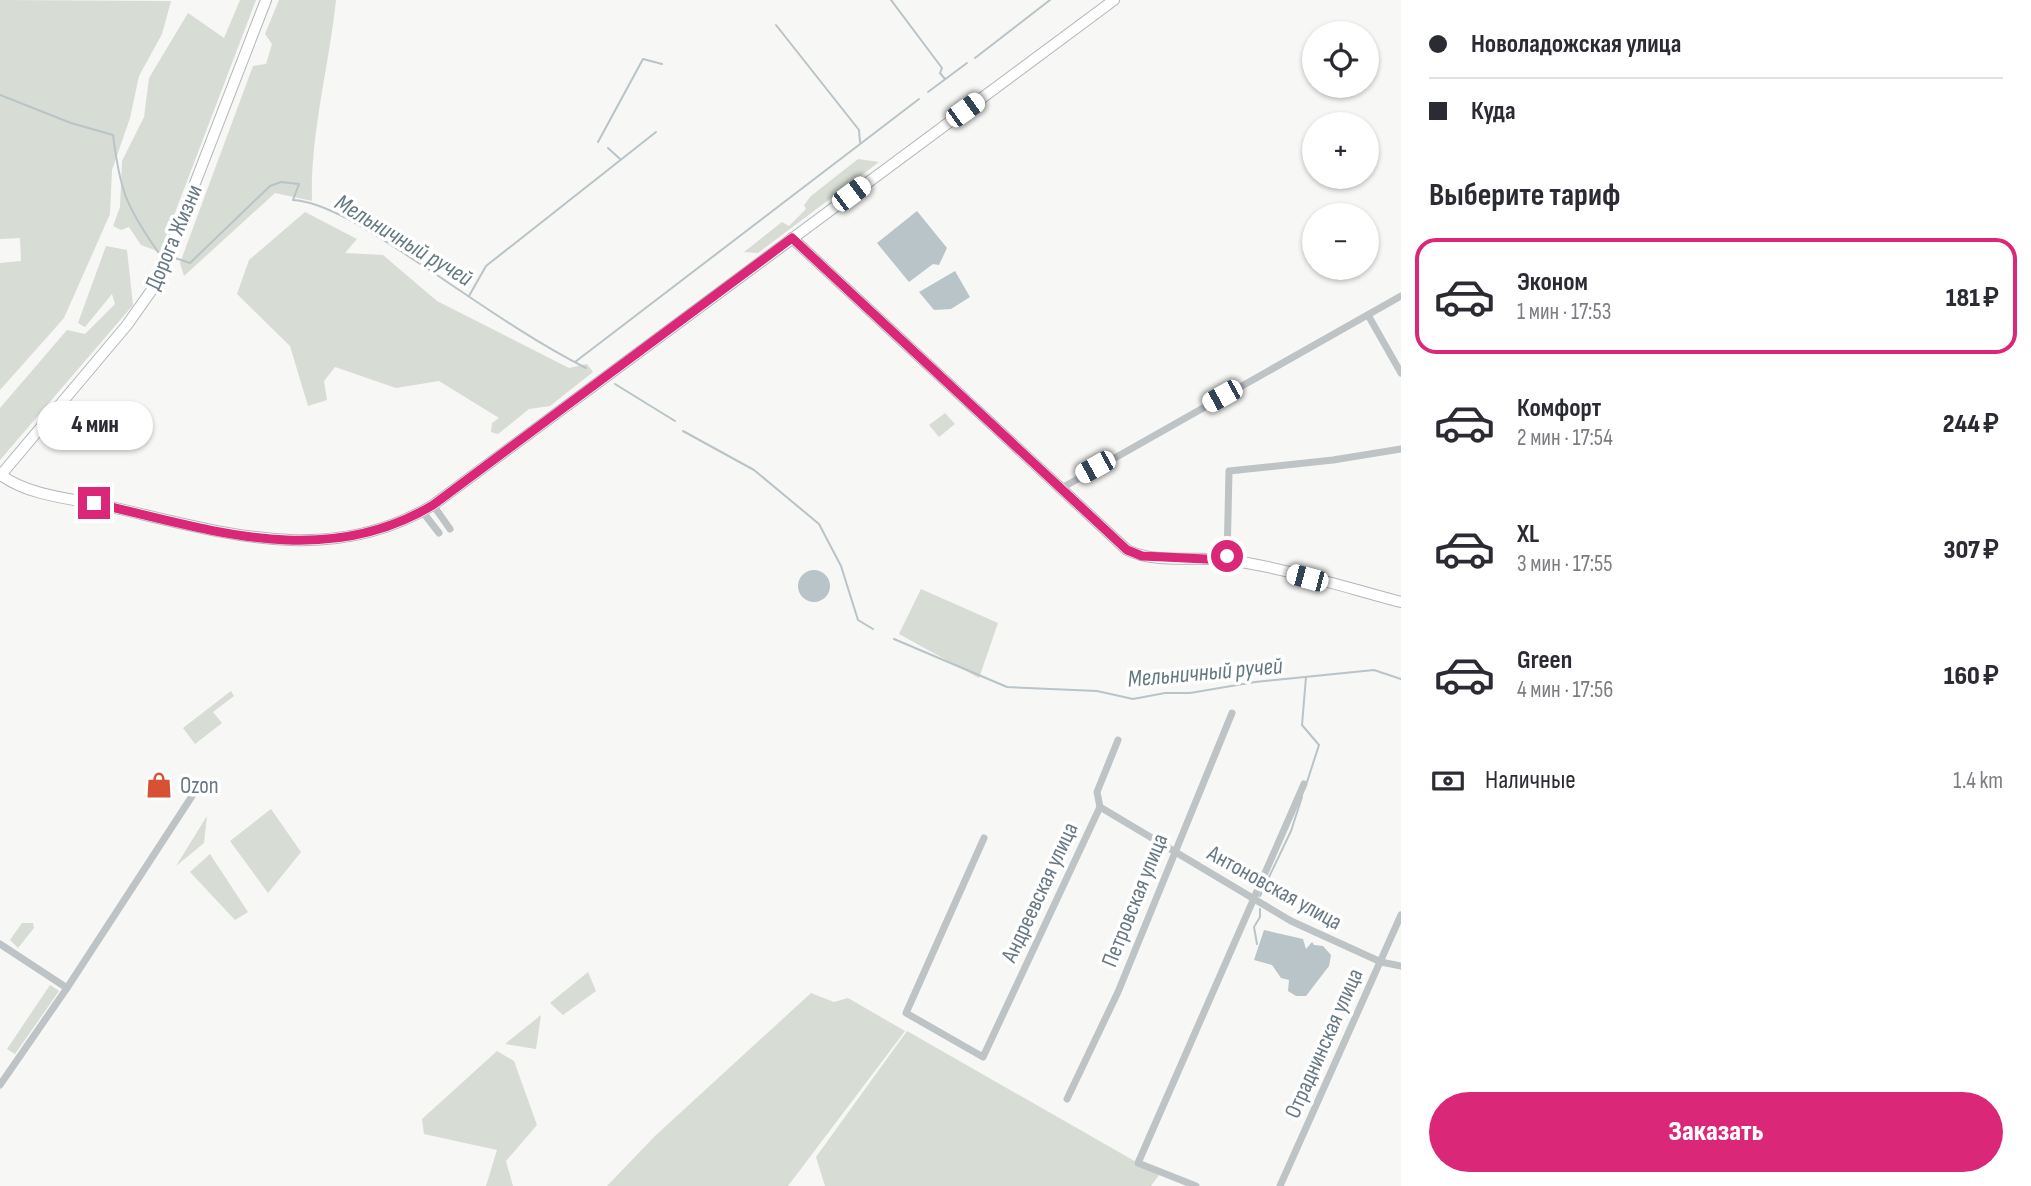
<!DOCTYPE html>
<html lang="ru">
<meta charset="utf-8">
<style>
:root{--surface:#fff;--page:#f7f7f7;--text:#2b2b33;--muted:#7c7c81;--line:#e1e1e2;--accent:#db2777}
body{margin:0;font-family:"Sofia Sans Condensed",sans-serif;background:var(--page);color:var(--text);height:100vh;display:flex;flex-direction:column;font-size:26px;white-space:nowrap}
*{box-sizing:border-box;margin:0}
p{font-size:23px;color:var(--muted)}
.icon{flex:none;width:38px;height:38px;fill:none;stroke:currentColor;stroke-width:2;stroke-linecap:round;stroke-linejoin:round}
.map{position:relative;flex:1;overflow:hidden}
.sheet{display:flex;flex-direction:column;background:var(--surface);width:630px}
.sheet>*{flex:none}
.hud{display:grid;align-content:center;height:154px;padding:0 28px;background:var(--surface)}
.buttons{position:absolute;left:1302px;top:21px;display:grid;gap:14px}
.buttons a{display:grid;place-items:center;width:77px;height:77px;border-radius:50%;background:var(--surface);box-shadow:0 2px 5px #0004;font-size:35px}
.end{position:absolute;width:32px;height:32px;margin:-16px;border:9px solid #db2777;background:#fff;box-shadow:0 0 0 4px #fff}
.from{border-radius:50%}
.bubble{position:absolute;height:49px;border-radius:24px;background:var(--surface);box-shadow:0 2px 5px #0004;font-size:23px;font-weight:800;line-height:49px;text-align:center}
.car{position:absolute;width:21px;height:42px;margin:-21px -10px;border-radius:9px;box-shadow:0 0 5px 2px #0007;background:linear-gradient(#fff 24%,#345 0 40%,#fff 0 76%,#345 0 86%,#fff 0)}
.hud b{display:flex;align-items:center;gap:24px;height:66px;font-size:26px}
.hud b+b{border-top:2px solid var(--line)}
.hud i{width:18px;height:18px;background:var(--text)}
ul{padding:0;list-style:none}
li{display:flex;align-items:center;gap:21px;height:116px;margin:0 14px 10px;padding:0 14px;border:4px solid transparent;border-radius:21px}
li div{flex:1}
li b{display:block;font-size:26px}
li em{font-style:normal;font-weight:800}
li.selected{border-color:var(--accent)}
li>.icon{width:63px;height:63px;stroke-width:1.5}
h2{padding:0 28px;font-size:32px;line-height:84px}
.pay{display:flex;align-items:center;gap:18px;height:77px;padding:0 28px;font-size:26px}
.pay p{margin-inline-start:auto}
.action{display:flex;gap:14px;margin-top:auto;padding:14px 28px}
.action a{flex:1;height:80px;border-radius:42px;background:var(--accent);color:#fff;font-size:28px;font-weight:800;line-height:80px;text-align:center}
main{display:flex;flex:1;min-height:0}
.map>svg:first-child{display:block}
</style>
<main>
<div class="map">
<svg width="1401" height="1186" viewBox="0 0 1401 1186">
<rect width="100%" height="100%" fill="#f7f7f5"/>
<g fill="#d7dcd4">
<path d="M0,0L171,1L162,34L139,76L130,118L112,170L110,214L64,318L0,390V263L21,261L20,238L0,239Z"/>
<path d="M240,0H256L160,252L141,245L129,227L121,230L113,226L120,207L122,161L144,117L149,78L188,13L224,38Z"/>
<path d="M279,0H336C329,67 310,134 312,201L275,193L184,276L180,263L253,66L266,64L272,44L265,34Z"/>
<path d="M858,159L879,162L758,253L744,252L782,222L789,226L806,209L804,205L811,196Z"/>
<path d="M305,212L357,239L345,253L383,255L437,301L569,368L587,364L593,372L550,406L529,409L498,434L491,432L492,423L499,418L439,381L396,388L335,367L324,381L327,400L308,406L290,346L237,294L249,260Z"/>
<path d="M106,246L127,250L133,305L0,460V408L67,330L85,334L115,304L112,294L85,327L78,323Z"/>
<path d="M945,413L955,424L939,437L929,425Z"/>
<path d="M921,589L998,623L979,678L899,634Z"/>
<path d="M231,691L234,696L213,712L222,723L195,744L183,728Z"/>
<path d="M271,809L301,852L268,893L230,841Z"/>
<path d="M207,816L204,843L176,866Z"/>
<path d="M210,854L248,912L235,920L190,872Z"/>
<path d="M22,923H33L34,928L18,948L10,940Z"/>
<path d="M588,972L596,991L563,1015L550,1003Z"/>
<path d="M50,985L59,991L15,1054L7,1049Z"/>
<path d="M811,993L834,1002L848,998L905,1031L788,1186H607L655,1136Z"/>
<path d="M541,1015L536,1049L505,1044Z"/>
<path d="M907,1031L1159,1175L1151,1186H825L816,1157Z"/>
<path d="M497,1051L514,1061L537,1125L506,1161L513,1186H486L497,1150L424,1134L422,1119Z"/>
</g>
<g fill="#b8c4c8">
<path d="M917,211L947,248L939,265L933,264L909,282L877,243Z"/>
<path d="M955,271L970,297L951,309L934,310L919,292Z"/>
<circle cx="814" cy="586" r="16"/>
<path d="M1264,930L1303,939L1306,949L1312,942L1314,945L1323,946L1331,955L1329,966L1306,996H1296L1288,991L1289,980L1281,978L1272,965L1254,960Z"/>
</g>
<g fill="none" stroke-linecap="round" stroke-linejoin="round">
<g stroke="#b8c4c8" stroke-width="2">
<path d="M891,0L942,68L940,73L945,79"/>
<path d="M776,25L859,130L860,142"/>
<path d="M975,58L1050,0"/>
<path d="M928,92L967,63"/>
<path d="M0,95L71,123L113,135C120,191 126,206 158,252L163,254"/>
<path d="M598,142L643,59L662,64"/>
<path d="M608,148L620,159"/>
<path d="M172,257L190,263L270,186L281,182L299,184L293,200C331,202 389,244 422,265C476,301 529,339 586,368"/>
<path d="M469,296L486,266L656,132"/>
<path d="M575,362L919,99"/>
<path d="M615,384L675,421"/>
<path d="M683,431L754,470L819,524L841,566L858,620L873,629"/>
<path d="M894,639L1007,687L1097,691L1133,699L1165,693H1190L1255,682L1374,670L1401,679"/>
<path d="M1306,677L1302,725L1319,745L1307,782"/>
<path d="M1260,896L1291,831L1302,797"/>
<path d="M1257,944L1254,927L1260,917V909"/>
</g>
<g stroke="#b1b7bb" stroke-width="12">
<g id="secondary">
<path d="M792,238L1127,550C1155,564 1196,556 1228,560C1286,568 1344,587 1401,602"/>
<path d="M1,475C29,496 74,499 107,506C218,531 328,569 433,505L1114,0"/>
<path d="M0,476L127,325L156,284L266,0"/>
</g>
</g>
<g stroke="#bec3c6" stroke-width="7">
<path d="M1368,315L1401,373"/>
<path d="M1060,489L1401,296"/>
<path d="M433,505L450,529"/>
<path d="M422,511L439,533"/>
<path d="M1227,560L1229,471L1333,460L1401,449"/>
<path d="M1100,807L1291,921L1381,962L1401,966"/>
<path d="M984,838L906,1013L983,1057L1100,807L1097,792L1118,740"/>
<path d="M0,944L67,988L196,790"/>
<path d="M0,1085L67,988"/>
<path d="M1067,1099L1118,992L1232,713"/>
<path d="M1196,1186L1138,1163L1304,784"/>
<path d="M1280,1186L1401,915"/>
</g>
<use href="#secondary" stroke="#fff" stroke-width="10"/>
</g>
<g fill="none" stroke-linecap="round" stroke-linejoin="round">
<path stroke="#db2777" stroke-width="9" d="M94,503C208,529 324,571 433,505L792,238L1127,550L1142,556L1227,560V556"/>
</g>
<defs>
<g id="shop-bare" transform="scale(2.1)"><path d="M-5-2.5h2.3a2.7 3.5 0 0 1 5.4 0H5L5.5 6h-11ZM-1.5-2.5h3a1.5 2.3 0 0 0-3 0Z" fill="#d75235" stroke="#fff" stroke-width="2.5" paint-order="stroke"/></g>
</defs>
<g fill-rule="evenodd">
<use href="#shop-bare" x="159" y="785"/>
</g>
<g text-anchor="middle" stroke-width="7" stroke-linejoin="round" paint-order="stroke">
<g font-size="23" fill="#687983" stroke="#fff">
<text transform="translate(173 237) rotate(-67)" y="8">Дорога Жизни</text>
<text transform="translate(1275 887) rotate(29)" y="8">Антоновская улица</text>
<text transform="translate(1039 892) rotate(-65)" y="8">Андреевская улица</text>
<text transform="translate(1134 900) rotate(-68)" y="8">Петровская улица</text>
<text transform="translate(1323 1043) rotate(-66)" y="8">Отраднинская улица</text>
</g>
<g font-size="23" fill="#687983" stroke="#fff" text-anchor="start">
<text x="180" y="793">Ozon</text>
</g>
<g font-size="24" font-style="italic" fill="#64797f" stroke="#fff">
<text transform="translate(404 240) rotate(31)" y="8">Мельничный ручей</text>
<text transform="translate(1205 672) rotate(-5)" y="8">Мельничный ручей</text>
</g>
</g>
</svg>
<div class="buttons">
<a><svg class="icon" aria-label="locate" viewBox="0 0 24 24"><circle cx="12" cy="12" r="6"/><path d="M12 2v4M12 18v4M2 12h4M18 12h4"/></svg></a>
<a>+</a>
<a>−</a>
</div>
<i class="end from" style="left:1227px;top:556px"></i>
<i class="end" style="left:94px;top:503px"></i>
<div class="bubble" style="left:37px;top:401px;width:116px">4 мин</div>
<i class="car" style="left:965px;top:110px;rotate:54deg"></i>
<i class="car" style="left:851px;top:194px;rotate:53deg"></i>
<i class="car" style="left:1222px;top:396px;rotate:241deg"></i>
<i class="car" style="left:1095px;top:467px;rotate:241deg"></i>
<i class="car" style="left:1307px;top:578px;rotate:285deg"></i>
</div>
<section class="sheet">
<div class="hud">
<b><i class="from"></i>Новоладожская улица</b>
<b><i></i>Куда</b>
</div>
<h2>Выберите тариф</h2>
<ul>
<li class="selected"><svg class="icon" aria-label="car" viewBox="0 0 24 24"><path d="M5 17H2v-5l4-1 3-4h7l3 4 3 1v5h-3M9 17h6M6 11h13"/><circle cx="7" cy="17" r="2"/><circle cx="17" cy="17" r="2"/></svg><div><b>Эконом</b><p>1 мин · 17:53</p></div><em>181 ₽</em></li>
<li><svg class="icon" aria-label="car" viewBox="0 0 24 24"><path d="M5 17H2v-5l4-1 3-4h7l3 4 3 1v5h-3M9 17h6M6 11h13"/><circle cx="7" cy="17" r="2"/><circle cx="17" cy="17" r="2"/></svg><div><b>Комфорт</b><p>2 мин · 17:54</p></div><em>244 ₽</em></li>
<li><svg class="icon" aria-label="car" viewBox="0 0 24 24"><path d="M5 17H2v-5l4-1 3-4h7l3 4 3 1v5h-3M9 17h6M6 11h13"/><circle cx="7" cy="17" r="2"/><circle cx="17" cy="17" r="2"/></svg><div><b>XL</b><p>3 мин · 17:55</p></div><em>307 ₽</em></li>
<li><svg class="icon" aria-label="car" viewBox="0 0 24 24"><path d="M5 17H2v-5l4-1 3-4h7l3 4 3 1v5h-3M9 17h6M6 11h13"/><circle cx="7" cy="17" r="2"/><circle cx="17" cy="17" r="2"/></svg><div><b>Green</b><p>4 мин · 17:56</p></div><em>160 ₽</em></li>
</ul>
<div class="pay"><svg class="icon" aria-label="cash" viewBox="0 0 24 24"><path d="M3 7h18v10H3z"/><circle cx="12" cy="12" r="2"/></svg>Наличные<p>1.4 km</p></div>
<div class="action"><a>Заказать</a></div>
</section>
</main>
